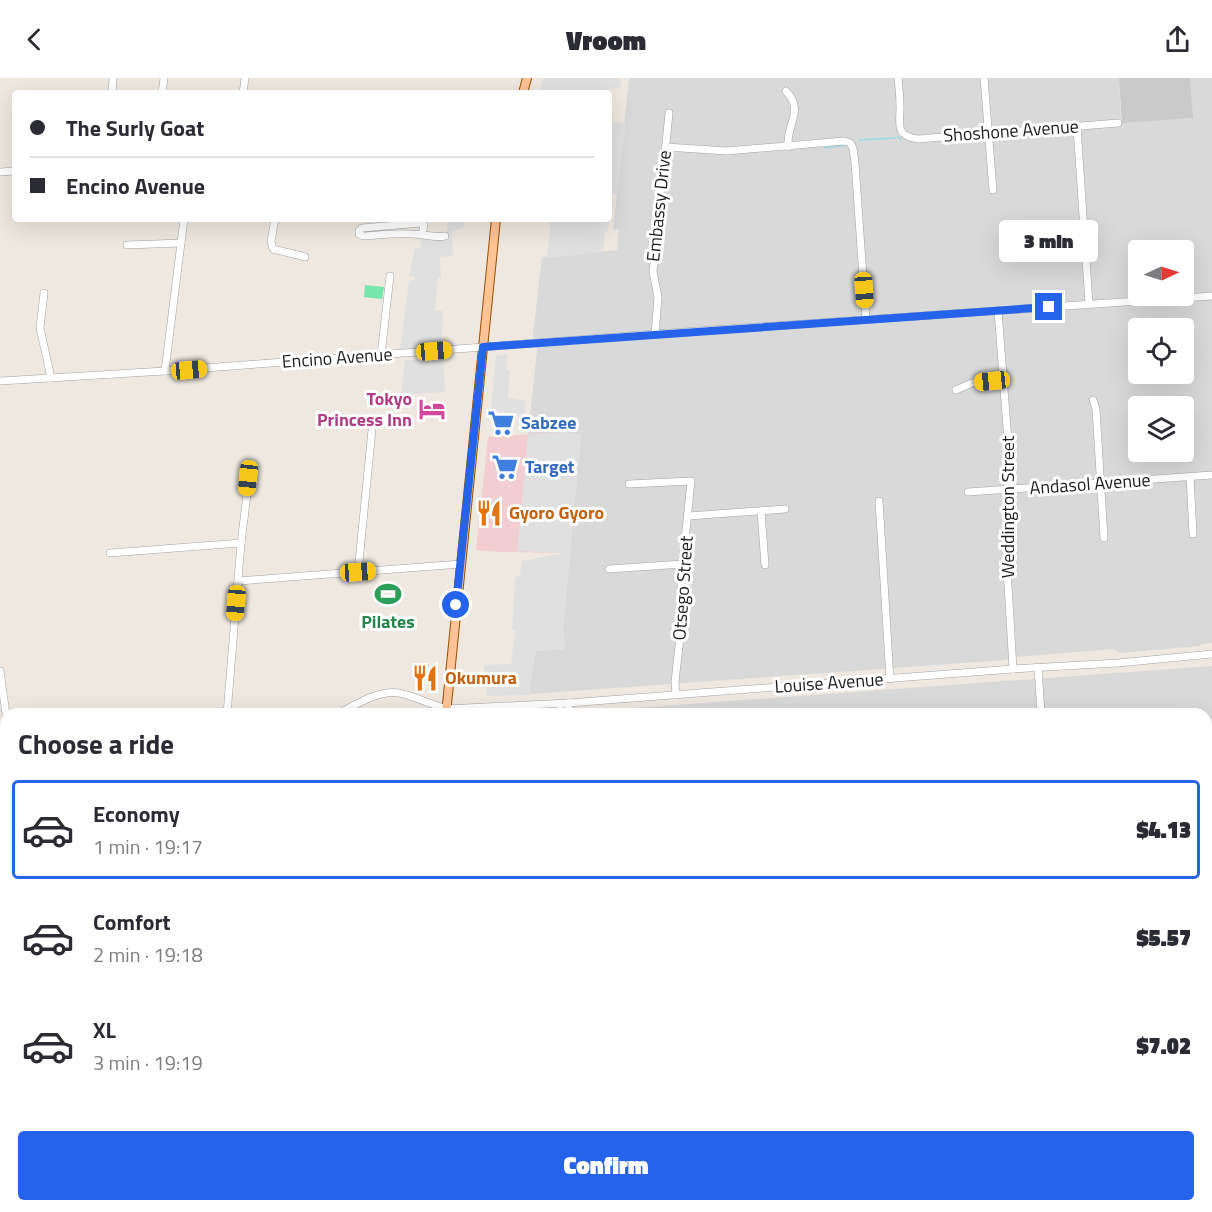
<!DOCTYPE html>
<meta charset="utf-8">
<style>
:root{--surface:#fff;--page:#f2f2f3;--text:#2b2b33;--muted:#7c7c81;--line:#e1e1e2;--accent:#2563eb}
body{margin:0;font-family:"Titillium Web",sans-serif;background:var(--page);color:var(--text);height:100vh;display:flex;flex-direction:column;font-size:22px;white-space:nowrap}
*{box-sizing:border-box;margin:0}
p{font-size:20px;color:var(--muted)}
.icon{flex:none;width:33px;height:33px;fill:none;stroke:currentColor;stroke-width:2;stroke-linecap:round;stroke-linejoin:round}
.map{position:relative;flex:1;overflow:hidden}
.drawer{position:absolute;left:0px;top:630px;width:1212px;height:504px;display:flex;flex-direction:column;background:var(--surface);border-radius:18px 18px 0 0;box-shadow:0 6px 24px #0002}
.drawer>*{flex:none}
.banner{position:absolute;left:12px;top:12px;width:600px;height:132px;border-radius:6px;box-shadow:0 6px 24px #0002;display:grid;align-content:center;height:132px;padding:0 18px;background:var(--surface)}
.needle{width:39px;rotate:86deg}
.buttons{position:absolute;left:1128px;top:162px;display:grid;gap:12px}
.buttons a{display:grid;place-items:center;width:66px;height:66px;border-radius:6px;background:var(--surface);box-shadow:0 6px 24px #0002;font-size:30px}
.end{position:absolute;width:27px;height:27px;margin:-14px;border:8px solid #2563eb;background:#fff;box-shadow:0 0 0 3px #fff}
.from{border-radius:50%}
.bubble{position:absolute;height:42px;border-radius:6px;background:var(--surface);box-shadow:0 6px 24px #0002;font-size:20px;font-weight:800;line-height:42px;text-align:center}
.car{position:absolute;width:18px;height:36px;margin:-18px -9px;border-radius:8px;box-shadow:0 0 4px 2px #0007;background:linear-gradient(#f5c518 24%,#345 0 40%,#f5c518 0 76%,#345 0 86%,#f5c518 0)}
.banner b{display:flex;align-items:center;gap:21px;height:57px;font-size:22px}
.banner b+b{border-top:2px solid var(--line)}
.banner i{width:15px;height:15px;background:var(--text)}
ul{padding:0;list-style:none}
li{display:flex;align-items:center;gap:18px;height:99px;margin:0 12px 9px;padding:0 6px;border:3px solid transparent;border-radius:6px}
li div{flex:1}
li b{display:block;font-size:22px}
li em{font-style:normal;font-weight:800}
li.current{border-color:var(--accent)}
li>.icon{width:54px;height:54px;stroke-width:1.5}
h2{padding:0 18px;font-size:27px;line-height:72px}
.cta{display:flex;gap:12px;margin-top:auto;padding:12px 18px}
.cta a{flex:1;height:69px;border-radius:6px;background:var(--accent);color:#fff;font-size:24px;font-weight:800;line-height:69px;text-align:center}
header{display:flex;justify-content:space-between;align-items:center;height:78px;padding:0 18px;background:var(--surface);font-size:27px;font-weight:800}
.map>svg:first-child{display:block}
</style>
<header><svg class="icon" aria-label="back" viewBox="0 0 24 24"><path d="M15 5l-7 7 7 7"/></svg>Vroom<svg class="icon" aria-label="share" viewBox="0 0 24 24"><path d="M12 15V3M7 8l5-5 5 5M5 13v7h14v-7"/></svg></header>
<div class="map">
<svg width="1212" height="1134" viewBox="0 0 1212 1134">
<rect width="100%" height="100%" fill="#eee8e0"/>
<g fill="#dad9d9" fill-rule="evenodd">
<path d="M629,0H1119L1121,44L1192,40L1190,0H1212V565L1201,566L1200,568L1120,575L1112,571L1016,579L1005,582L531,616L529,611L536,573L565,571L563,551L581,358L565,354L528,357L537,272L533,257L542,179L617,172L619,151L613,152ZM1138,172H1184V218H1138ZM1138,250H1184V296H1138ZM1138,328H1184V374H1138Z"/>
<path d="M1212,588V1134H487L486,1128H1206V636H576L578,634Z"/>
</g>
<path fill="#f2cdd1" d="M565,354L581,357L570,475L501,474L476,472L488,359Z"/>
<path fill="#cacaca" d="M1119,0H1190L1193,40L1122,45Z"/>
<path fill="#76e6ac" d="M365,207L384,209L382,221L364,219Z"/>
<g fill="#e0e0e0">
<path d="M543,0H618L619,2H622L620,10L602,12V15H540Z"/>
<path d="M626,44L617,116L611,117L608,153H605L603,174L547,180L551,141H609V45Z"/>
<path d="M448,141H463L464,149L452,154L453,178L440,179L441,200H438L435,233H431H443L441,266L400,272L409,203L415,202V198L409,199L415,170H420L423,156L447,153Z"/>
<path d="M507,276L506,291L510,292L508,320L526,323L525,339L491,332L496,278Z"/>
<path d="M443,280L445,314L401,317L405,282Z"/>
<path d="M565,354L581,357L563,551L565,571L536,573L529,612L530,617L487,618L484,587L511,586L515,552H512L515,499L520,498L522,483L566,475L517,473L528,357Z"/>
</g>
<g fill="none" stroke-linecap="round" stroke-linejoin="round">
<g stroke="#9cdae1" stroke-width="1.5">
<path d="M897,58L901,62"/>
<path d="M859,62L895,60"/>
<path d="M824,70L847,67"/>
</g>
<g stroke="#a3a3a3" stroke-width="8">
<g id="minor">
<path d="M898,0C899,10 900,19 900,29C900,47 895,58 918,61L1118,45"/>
<path d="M984,0L993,112"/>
<path d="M786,13C805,33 786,46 788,69"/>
<path d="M112,15L113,0"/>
<path d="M162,15L164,0"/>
<path d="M243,15L245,0"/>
<path d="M1077,49L1089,226"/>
<path d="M666,69L727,73L844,63L850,65L853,70L855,85L866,241"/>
<path d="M0,94L15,93"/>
<path d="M275,141L271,163L273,171L305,179"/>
<path d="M422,157L424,147L421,145L362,150L359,153V156L363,158C379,157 395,155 412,156C423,156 433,160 445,158"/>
<path d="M127,167L181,165"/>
<path d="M44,215L40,250L51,300"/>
<path d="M998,233L1011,402L1007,425L1009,457L1007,490L1013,591"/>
<path d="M655,256L658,219L653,194L669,35"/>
<path d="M381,277L390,198"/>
<path d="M165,293L184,141"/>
<path d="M0,303L165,293L655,256L1212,218"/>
<path d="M956,312L972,305L992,303L1002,305"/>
<path d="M1093,322L1096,331L1104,460"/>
<path d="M1190,399L1193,456"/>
<path d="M629,406L691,403L681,502L682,541L675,604L676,617"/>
<path d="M968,414L1212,397"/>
<path d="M879,423L890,601"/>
<path d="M761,433L765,487"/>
<path d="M688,438L785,431"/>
<path d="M110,475L241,465"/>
<path d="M609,491L683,486"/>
<path d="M358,494L372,352"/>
<path d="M238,503L461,486"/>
<path d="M1038,589L1041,636"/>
<path d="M0,593L6,636"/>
<path d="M568,625L569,636"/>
<path d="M560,626L561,636"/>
<path d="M227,636L241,465L250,393"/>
<path d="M337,636C356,627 377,612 399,615C414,618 429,626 444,630"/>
<path d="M416,636L446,631L568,625L1013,591L1118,585L1212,576"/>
<path d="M0,662H6"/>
<path d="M1206,721L1212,720"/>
<path d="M1206,811L1212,812"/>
<path d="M1206,937H1212"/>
<path d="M1206,1025L1212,1024"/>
<path d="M1206,1116L1212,1115"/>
<path d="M572,1128L573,1134"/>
<path d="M692,1128V1134"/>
<path d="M801,1128V1134"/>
<path d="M887,1128V1134"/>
<path d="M991,1128C999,1134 1024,1129 1036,1128"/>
<path d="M160,1134L161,1128"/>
<path d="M580,1134V1128"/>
</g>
</g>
<g stroke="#944f00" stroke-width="10">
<g id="major">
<path d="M523,15L527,0"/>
<path d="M446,636L496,141"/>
<path d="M384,1134L385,1128"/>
</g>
</g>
<use href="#minor" stroke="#fff" stroke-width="7"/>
<use href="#major" stroke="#ffc395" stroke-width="8"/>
</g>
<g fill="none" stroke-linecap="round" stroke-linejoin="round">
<path stroke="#2563eb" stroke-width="8" d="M456,527L483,269L1049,229"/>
</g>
<defs>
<g id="hotel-bare" transform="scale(2.07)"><path d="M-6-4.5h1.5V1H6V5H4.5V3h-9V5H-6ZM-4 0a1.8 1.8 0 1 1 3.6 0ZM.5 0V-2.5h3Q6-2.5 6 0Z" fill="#d1479c" stroke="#fff" stroke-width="2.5" paint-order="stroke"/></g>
<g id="supermarket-bare" transform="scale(2.07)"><path d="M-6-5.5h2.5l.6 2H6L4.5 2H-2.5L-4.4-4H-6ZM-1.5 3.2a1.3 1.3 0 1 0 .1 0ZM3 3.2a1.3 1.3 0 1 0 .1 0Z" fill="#3f7fe0" stroke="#fff" stroke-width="2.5" paint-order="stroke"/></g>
<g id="restaurant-bare" transform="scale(2.07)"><path d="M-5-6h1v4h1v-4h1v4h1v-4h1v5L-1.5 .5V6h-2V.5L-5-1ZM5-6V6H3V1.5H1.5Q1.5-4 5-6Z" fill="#e8710a" stroke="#fff" stroke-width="2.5" paint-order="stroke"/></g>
<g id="stadium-bare" transform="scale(2.07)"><path d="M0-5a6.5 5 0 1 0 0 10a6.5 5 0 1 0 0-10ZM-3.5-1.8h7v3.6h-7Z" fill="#2e9e5b" stroke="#fff" stroke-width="2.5" paint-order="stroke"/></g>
</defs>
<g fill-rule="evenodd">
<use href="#hotel-bare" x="432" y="331"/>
<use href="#supermarket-bare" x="501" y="345"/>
<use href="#supermarket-bare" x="505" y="389"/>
<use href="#restaurant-bare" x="489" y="435"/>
<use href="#stadium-bare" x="388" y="516"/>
<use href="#restaurant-bare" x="425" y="600"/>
</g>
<g text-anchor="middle" stroke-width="6" stroke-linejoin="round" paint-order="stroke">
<g font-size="18" fill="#1c1c1c" stroke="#fff">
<text transform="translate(1011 53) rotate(-4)" y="6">Shoshone Avenue</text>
<text transform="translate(659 128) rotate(-84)" y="6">Embassy Drive</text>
<text transform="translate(337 280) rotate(-4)" y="6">Encino Avenue</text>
<text transform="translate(1090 406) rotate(-4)" y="6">Andasol Avenue</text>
<text transform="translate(1008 429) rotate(-90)" y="6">Weddington Street</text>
<text transform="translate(683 510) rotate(-86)" y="6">Otsego Street</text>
<text transform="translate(829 605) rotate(-4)" y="6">Louise Avenue</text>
</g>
<g font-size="18" font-weight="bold" fill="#b23c85" stroke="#fff" text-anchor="end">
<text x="412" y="327">Tokyo<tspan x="412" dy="21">Princess Inn</tspan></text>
</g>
<g font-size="18" font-weight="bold" fill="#366cbe" stroke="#fff" text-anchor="start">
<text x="521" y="351">Sabzee</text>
<text x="525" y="395">Target</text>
</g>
<g font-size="18" font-weight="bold" fill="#c56008" stroke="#fff" text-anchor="start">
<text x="509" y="441">Gyoro Gyoro</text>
<text x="445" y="606">Okumura</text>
</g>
<g font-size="18" font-weight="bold" fill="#27864d" stroke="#fff">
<text x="388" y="550">Pilates</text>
</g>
</g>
</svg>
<div class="buttons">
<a><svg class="needle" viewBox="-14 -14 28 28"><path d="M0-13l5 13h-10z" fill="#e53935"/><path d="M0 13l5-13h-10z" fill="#7c7c81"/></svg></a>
<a><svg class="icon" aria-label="locate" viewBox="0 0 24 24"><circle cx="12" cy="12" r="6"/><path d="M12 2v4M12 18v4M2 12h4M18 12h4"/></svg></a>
<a><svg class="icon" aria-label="layers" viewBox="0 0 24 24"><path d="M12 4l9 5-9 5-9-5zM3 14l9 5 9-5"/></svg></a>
</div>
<i class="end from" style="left:456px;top:527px"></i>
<i class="end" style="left:1049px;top:229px"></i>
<div class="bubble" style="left:999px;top:142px;width:99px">3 min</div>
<i class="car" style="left:864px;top:212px;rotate:176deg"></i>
<i class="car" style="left:434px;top:273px;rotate:85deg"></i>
<i class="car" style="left:189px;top:292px;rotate:85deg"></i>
<i class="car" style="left:992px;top:303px;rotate:264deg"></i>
<i class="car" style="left:248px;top:400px;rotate:186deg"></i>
<i class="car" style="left:358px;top:494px;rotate:86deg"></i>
<i class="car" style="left:236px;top:525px;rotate:185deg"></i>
<div class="banner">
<b><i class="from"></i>The Surly Goat</b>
<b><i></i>Encino Avenue</b>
</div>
<section class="drawer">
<h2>Choose a ride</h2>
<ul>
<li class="current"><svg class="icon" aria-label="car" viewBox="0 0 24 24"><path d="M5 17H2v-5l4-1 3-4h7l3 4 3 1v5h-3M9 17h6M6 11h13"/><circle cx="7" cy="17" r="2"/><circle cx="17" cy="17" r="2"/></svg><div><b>Economy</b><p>1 min · 19:17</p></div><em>$4.13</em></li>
<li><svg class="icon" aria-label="car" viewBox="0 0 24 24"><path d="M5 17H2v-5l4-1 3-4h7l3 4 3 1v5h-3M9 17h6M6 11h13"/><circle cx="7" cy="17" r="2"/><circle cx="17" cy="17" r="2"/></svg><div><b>Comfort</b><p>2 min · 19:18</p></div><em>$5.57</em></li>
<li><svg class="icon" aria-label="car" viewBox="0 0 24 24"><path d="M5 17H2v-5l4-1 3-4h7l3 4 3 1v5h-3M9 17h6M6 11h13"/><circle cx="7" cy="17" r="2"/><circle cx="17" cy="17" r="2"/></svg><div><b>XL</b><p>3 min · 19:19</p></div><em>$7.02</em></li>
</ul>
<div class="cta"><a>Confirm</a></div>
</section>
</div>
